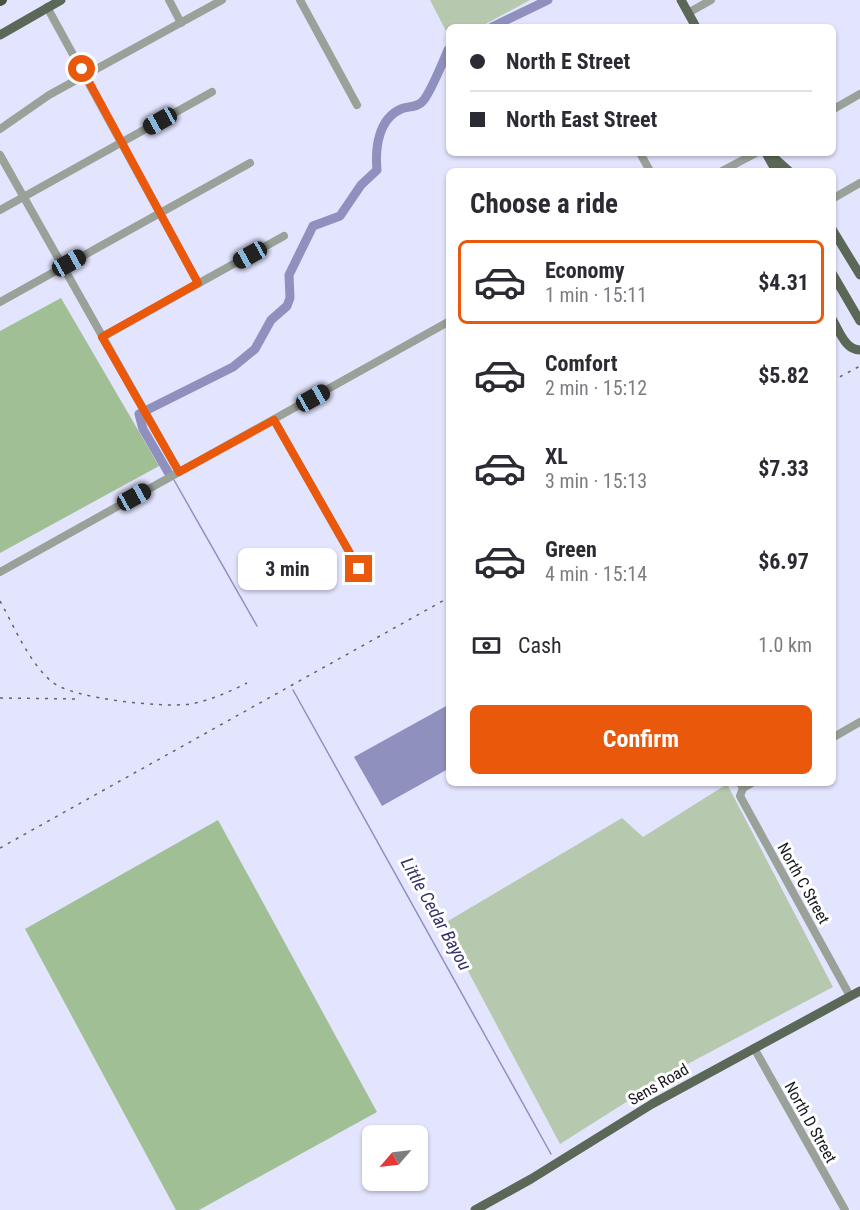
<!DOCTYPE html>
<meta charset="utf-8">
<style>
:root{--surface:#fff;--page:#f2f2f3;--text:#2b2b33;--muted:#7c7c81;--line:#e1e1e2;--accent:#ea580c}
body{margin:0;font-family:"Roboto Condensed",sans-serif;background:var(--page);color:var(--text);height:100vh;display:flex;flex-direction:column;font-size:22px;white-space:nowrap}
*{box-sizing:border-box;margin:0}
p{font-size:20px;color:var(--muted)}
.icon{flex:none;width:33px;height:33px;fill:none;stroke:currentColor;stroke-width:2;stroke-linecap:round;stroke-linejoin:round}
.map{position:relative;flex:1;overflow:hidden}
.panel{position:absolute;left:446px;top:168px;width:390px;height:618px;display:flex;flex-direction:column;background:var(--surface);border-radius:9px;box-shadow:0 2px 4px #0004}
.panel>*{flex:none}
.top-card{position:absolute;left:446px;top:24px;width:390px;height:132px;border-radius:9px;box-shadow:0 2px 4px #0004;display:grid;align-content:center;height:132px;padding:0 24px;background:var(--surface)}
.needle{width:39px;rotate:242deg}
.controls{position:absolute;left:362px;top:1125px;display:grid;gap:12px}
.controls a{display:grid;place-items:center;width:66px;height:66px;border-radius:9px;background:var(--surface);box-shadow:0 2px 4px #0004;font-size:30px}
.end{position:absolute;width:27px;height:27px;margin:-14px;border:8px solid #ea580c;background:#fff;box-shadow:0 0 0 3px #fff}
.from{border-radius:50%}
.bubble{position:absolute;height:42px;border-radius:9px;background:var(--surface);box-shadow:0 2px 4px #0004;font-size:20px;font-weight:700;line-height:42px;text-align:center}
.car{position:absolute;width:18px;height:36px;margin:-18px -9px;border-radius:8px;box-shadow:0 0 4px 2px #0007;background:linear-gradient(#222 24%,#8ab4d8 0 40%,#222 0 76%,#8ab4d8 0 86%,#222 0)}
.top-card b{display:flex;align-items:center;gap:21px;height:57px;font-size:22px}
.top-card b+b{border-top:2px solid var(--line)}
.top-card i{width:15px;height:15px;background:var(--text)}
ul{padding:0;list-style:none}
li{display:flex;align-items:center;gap:18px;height:84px;margin:0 12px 9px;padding:0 12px;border:3px solid transparent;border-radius:9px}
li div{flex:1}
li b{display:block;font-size:22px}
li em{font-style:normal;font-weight:700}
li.current{border-color:var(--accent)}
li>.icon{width:54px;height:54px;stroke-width:1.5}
h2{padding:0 24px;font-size:27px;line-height:72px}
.pay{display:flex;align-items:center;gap:15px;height:66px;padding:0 24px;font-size:22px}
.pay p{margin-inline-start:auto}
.action{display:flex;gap:12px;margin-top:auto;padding:12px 24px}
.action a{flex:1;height:69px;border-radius:9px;background:var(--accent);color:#fff;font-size:24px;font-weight:700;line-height:69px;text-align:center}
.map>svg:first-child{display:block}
</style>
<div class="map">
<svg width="860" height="1210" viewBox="0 0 860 1210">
<rect width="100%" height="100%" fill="#e3e4fe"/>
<g fill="#b6c9ae">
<path d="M430,0H530L480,27H448V35Z"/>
<path d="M727,784L833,987L680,1068L560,1144L443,924L622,818L643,837Z"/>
</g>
<g fill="#a0bf94">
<path d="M61,298L159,466L0,553V331Z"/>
<path d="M218,820L377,1112L199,1210H176L25,929Z"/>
</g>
<path fill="#9090be" d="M448,705V769L382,806L354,757Z"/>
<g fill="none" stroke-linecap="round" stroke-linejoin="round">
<g stroke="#9090be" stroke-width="1.5">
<path d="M174,480L257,626"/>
<path d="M293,690L551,1154"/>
</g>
<g stroke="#9090be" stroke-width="9">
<path d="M492,27L548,0"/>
<path d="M168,472L143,429L139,414L233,367L255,349L271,320L287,306L290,298L289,275L313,226L340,216L361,185L377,170C375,149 378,119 401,109C408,106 417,108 423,101C430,93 443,62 448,50"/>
</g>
<g stroke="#9aa198" stroke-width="8">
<path d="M169,0L181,23"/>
<path d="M300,0L357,105"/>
<path d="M47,7L198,283"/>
<path d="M688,13L711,0"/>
<path d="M832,110L860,94"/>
<path d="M0,129L49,95L222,0"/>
<path d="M640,153L650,171"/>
<path d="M0,155L179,472"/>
<path d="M722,171L756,153"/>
<path d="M832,199L860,183"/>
<path d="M0,210L212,92"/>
<path d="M0,302L250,163"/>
<path d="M102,337L284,236"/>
<path d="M274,420L359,569"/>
<path d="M0,572L448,322"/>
<path d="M832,738L860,722"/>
<path d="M740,783L743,788L740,796L850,996"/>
<path d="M743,788L752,783"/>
<path d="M754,1048L845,1210"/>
</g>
<g stroke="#5c6857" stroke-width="9">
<path d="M681,0L696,27"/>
<path d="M0,35L61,0"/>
<path d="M766,153L776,171"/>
<path d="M769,153L789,171"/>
<path d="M832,229L860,275"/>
<path d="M832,273L860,321"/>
<path d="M832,319C839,330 845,350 860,350"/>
<path d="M475,1210L531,1179L652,1104L860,991"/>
</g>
<path stroke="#465441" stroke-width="10" d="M0,1L2,0"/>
<g stroke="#626372" stroke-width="1.5" stroke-dasharray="3 6" stroke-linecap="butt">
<path d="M832,381L860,366"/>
<path d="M0,601C15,628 28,661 52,682C73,699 163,708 191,704C211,700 229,692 247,683"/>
<path d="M0,698L80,699"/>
<path d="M0,848L448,598"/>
</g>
</g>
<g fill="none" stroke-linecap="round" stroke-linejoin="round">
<path stroke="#ea580c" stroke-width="8" d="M82,69L198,283L102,337L179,472L274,420L359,569"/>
</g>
<g text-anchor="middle" stroke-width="6" stroke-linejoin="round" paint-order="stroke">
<g font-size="16" fill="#181821" stroke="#fff">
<text transform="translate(804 883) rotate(61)" y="6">North C Street</text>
<text transform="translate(658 1084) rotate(-30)" y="6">Sens Road</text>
<text transform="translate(811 1122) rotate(61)" y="6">North D Street</text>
</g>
<g font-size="18" font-style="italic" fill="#37316c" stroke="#fff">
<text transform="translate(436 914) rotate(61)" y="6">Little Cedar Bayou</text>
</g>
</g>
</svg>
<div class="controls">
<a><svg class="needle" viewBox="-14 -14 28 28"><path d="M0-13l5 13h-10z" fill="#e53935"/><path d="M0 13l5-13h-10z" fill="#7c7c81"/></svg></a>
</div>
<i class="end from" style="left:82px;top:69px"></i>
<i class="end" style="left:359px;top:569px"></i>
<div class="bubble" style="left:238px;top:548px;width:99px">3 min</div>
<i class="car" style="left:160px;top:121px;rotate:241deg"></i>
<i class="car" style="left:250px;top:255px;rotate:241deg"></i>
<i class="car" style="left:69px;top:263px;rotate:61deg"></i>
<i class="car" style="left:313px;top:398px;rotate:61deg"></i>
<i class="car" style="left:134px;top:497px;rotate:61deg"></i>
<div class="top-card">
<b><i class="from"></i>North E Street</b>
<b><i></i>North East Street</b>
</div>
<section class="panel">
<h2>Choose a ride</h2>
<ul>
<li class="current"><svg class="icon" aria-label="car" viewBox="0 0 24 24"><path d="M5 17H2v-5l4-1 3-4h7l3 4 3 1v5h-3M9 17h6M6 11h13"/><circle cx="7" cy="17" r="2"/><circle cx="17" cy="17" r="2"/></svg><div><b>Economy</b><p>1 min · 15:11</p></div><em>$4.31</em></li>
<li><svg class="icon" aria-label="car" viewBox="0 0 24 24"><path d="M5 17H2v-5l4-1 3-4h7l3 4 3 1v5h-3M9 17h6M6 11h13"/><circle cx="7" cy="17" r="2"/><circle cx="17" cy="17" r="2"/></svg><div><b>Comfort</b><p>2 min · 15:12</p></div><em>$5.82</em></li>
<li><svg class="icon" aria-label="car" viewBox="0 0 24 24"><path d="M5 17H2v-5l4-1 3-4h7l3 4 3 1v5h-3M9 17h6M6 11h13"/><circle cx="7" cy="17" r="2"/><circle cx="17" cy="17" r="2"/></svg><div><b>XL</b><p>3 min · 15:13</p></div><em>$7.33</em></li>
<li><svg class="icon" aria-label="car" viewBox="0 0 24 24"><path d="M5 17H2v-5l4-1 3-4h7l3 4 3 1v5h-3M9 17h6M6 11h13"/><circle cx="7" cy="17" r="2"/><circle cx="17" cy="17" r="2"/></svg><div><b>Green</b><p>4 min · 15:14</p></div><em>$6.97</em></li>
</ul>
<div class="pay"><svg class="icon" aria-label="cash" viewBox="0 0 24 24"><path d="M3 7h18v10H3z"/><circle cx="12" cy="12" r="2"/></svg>Cash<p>1.0 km</p></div>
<div class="action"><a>Confirm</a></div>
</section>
</div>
